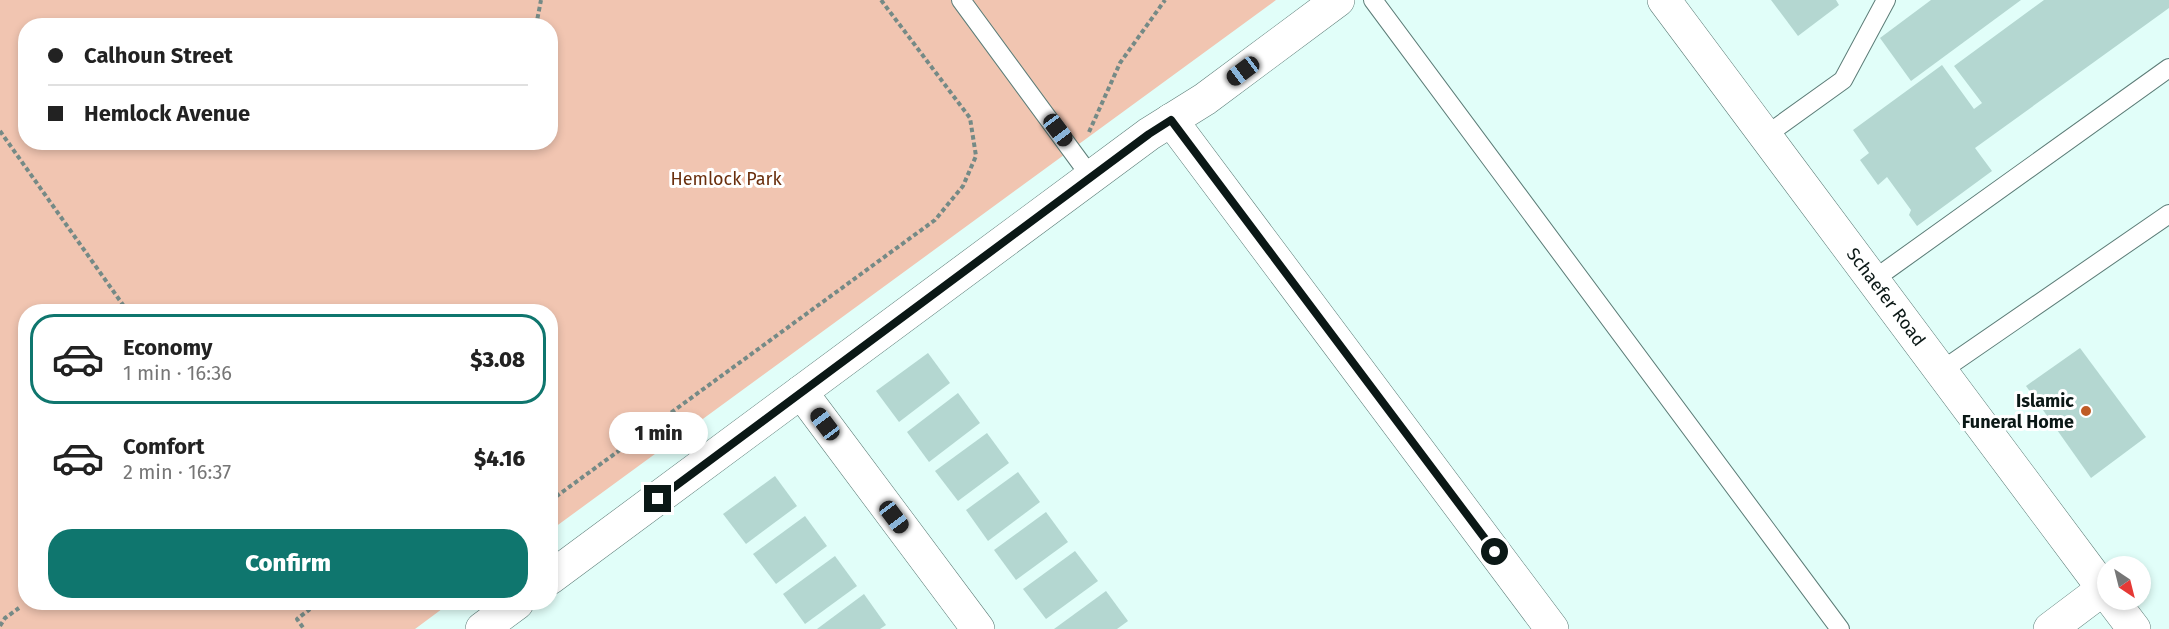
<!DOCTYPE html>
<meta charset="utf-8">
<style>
:root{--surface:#fff;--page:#f6f6f6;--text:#222;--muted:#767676;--line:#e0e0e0;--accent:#0f766e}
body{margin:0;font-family:"Fira Sans",sans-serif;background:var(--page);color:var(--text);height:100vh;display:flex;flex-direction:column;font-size:22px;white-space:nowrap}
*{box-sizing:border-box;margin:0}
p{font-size:20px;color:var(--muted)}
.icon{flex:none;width:33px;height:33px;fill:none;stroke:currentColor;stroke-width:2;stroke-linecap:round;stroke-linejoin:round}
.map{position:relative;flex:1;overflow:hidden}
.sheet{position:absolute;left:18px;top:304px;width:540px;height:306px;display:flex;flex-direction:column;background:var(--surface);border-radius:24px;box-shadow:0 3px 9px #0003}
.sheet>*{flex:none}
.guide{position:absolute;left:18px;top:18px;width:540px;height:132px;border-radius:24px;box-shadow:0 3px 9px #0003;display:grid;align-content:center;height:132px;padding:0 30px;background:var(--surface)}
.needle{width:39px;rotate:145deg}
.tools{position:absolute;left:2097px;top:556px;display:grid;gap:12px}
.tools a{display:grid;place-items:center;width:54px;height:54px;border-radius:50%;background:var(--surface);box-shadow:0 3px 9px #0003;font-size:30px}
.end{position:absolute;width:27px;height:27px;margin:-14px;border:8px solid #0b1816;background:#fff;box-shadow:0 0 0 3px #fff}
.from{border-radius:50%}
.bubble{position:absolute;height:42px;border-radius:21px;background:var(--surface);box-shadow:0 3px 9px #0003;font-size:20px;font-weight:800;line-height:42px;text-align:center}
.car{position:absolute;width:18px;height:36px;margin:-18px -9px;border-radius:8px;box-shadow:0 0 4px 2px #0007;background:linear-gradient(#222 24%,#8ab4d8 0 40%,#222 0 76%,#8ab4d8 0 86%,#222 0)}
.guide b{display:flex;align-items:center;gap:21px;height:57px;font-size:22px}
.guide b+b{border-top:2px solid var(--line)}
.guide i{width:15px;height:15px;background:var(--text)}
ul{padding:10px 0 0;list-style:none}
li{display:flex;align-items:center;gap:18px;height:90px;margin:0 12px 9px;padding:0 18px;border:3px solid transparent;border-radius:24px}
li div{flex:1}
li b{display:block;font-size:22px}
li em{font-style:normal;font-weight:800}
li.current{border-color:var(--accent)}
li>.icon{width:54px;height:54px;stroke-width:1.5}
.button{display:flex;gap:12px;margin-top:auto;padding:12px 30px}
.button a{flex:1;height:69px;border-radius:24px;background:var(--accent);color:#fff;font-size:24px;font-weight:800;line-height:69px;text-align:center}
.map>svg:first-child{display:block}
</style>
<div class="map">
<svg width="2169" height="629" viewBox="0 0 2169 629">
<rect width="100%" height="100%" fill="#e1fef9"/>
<path fill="#f1c5b1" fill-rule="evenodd" d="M0,0H1276L551,530L550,312H26V603H450L415,629H0ZM26,26H550V142H26Z"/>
<g fill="#b4d7d1">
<path d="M1771,0H1836L1839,5L1798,36Z"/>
<path d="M1931,0H2021L1911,81L1880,38Z"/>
<path d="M2044,0H2169V8L1975,148L1992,171L1917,226L1909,215L1911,210L1887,177L1878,185L1860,160L1869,153L1853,130L1942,65L1974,109L1982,103L1954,66Z"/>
<path d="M2080,348L2146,437L2091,478L2026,386Z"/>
<path d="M928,353L950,383L899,422L876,391Z"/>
<path d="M958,393L980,423L929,462L907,432Z"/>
<path d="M987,433L1009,463L958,501L935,471Z"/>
<path d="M1018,472L1040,502L988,541L966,510Z"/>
<path d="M775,476L797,506L746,544L723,514Z"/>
<path d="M1046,512L1068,542L1016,580L994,550Z"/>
<path d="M805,516L827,546L776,584L753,554Z"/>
<path d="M1075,551L1098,581L1046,619L1023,589Z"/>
<path d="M835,556L857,586L805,624L783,594Z"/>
<path d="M1106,591L1128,621L1117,629H1054Z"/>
<path d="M864,594L886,625L880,629H817Z"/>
</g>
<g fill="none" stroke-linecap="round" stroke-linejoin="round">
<g stroke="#5c7c77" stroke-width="20">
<g id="service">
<path d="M961,0L1091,177"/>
<path d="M1373,0L1840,629"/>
<path d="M1765,136L1843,80L1886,0"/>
<path d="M1873,280L2169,68"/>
<path d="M1941,371L2169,214"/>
</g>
</g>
<g stroke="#5c7c77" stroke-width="34">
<g id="minor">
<path d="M1171,120L1552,629"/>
<path d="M801,392L978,629"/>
<path d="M550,578L1149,134L1205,99L1338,0"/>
<path d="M482,629L517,603"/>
<path d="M2050,629L2103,589"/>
</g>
</g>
<g stroke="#5c7c77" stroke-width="34">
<g id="secondary">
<path d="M1664,0L2108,595"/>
<path d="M2112,600L2134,629"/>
</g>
</g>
<g stroke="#758a86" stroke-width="4" stroke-dasharray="4.5 3" stroke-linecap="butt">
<path d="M536,26L541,0"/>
<path d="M0,131L128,312"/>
<path d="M1089,132L1120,63L1165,0"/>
<path d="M550,501L935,220L963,186L976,156L970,118L881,0"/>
<path d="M303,603L309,610L297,619L304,629"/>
<path d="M0,626L5,618L19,608"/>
</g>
<use href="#service" stroke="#fff" stroke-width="18"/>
<use href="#minor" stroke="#fff" stroke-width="33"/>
<use href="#secondary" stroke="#fff" stroke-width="33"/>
</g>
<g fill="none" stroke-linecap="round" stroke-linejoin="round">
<path stroke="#0b1816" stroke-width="8" d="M658,499L1149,134L1171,120L1495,552"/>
</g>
<circle fill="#bf5b25" stroke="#fff" stroke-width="2" cx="2086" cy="411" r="6"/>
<g text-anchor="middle" stroke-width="6" stroke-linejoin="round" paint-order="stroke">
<g font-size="18" fill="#6a2f0e" stroke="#fff">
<text x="726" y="185">Hemlock Park</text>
</g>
<g font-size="18" fill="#0b1816" stroke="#fff">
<text transform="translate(1886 297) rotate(53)" y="6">Schaefer Road</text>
</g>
<g font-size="18" font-weight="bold" fill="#0b1816" stroke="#fff" text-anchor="end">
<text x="2074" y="407">Islamic<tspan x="2074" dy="21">Funeral Home</tspan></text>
</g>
</g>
</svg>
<div class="tools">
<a><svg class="needle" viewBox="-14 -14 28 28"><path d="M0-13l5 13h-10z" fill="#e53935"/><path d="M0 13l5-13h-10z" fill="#767676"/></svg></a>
</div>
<i class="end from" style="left:1495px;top:552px"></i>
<i class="end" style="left:658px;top:499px"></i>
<div class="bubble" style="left:609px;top:412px;width:99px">1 min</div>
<i class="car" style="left:1243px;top:71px;rotate:233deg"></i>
<i class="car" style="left:1058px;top:130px;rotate:143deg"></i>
<i class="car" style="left:825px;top:424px;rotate:323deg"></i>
<i class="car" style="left:894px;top:517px;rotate:143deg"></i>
<div class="guide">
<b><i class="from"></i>Calhoun Street</b>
<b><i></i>Hemlock Avenue</b>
</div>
<section class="sheet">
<ul>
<li class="current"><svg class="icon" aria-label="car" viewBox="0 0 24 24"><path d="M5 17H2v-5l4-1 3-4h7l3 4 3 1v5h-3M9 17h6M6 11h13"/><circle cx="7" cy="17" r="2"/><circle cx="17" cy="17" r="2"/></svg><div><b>Economy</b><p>1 min · 16:36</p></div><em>$3.08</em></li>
<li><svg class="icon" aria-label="car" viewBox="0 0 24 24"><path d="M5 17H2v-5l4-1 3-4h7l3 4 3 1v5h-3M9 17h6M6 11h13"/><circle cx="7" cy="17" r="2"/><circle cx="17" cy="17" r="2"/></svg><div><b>Comfort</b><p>2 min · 16:37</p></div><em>$4.16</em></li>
</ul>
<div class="button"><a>Confirm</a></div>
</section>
</div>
